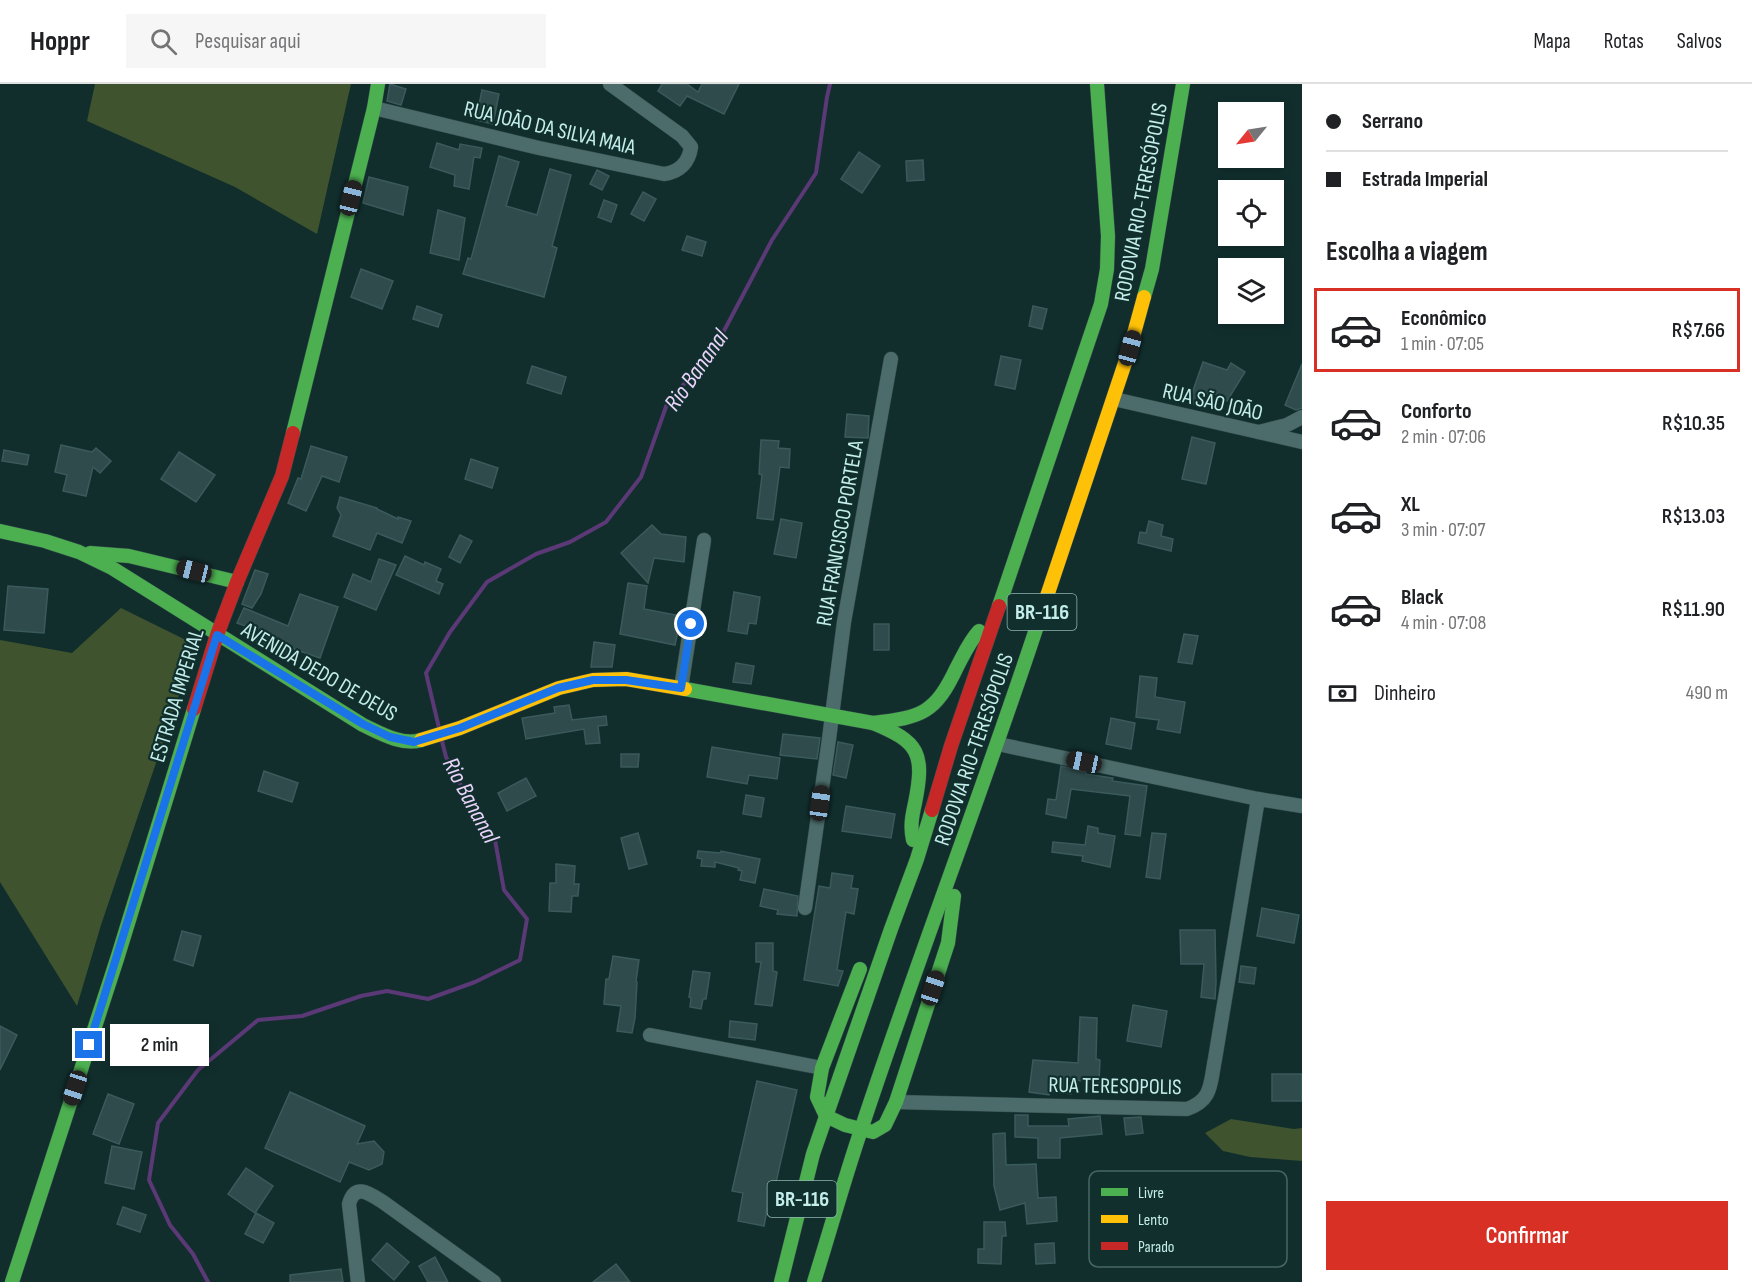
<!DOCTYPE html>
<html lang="pt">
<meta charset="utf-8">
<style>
:root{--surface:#fff;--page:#f6f6f6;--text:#202124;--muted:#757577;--line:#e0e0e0;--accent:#d93025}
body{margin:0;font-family:"Sofia Sans Condensed",sans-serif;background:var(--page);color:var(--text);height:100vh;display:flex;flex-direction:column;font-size:22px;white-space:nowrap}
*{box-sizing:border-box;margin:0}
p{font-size:20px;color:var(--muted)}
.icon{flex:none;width:33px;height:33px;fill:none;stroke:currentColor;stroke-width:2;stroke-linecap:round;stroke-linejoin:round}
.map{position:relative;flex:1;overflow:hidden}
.panel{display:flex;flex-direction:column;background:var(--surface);width:450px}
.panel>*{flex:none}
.hud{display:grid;align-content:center;height:132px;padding:0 24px;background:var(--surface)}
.needle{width:39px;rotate:240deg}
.buttons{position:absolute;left:1218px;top:18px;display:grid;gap:12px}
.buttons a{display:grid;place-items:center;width:66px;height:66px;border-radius:0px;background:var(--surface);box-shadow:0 3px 9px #0003;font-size:30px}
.end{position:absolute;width:27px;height:27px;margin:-14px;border:8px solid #1a73e8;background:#fff;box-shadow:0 0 0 3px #fff}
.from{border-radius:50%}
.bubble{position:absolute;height:42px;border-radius:0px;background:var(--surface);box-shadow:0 3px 9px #0003;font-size:20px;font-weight:600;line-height:42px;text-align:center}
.car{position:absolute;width:18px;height:36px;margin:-18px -9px;border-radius:8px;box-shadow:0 0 4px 2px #0007;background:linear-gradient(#222 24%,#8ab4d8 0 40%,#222 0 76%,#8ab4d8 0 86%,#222 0)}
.hud b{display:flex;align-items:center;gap:21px;height:57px;font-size:22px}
.hud b+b{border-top:2px solid var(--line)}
.hud i{width:15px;height:15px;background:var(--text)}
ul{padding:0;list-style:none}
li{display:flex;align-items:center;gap:18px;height:84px;margin:0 12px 9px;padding:0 12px;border:3px solid transparent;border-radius:0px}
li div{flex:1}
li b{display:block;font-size:22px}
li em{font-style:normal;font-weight:600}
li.active{border-color:var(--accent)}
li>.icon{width:54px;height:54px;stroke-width:1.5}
h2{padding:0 24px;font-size:27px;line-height:72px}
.pay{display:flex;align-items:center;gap:15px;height:66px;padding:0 24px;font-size:22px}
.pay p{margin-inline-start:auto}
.button{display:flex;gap:12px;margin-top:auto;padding:12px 24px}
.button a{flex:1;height:69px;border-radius:0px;background:var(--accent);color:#fff;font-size:24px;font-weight:600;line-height:69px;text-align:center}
header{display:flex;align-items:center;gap:36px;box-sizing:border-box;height:84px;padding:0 30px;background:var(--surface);border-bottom:2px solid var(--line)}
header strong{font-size:28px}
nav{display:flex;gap:33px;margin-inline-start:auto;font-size:21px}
.search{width:420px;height:54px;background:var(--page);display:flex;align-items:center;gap:15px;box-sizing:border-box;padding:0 21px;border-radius:0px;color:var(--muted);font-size:22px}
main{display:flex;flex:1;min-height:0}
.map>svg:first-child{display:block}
</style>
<header>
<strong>Hoppr</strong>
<div class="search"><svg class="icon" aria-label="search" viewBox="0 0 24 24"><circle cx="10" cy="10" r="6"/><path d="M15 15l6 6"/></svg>Pesquisar aqui</div>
<nav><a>Mapa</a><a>Rotas</a><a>Salvos</a></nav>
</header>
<main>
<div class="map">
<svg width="1302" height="1198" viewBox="0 0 1302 1198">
<rect width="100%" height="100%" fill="#112e2d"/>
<g fill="#3e532e">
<path d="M95,0H351L317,150L235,103L87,37Z"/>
<path d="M121,524L196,561L101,841L77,922L0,798V556L72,569Z"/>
<path d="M1231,1035L1294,1045L1302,1044V1077L1250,1073L1223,1067L1205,1049Z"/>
</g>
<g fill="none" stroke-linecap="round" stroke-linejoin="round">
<g stroke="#5b3976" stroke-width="4">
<path d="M439,644L426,589L450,548L487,498L536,470L570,458L606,438L641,393L667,320L716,262L772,156L816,89L827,13L830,0"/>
<path d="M208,1198L193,1170L170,1141L149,1096L158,1039L198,986L258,936L302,932L361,912L387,907L428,915L475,898L520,876L527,835L504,806L495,756L466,711L446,673L442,657"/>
</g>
</g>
<g fill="#304b4c" stroke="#3b5a5c" stroke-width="1.5">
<path d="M390,0L406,5L401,21L387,17Z"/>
<path d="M662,0H687L698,8L702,0H739L724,30L687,12L680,22L658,7Z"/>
<path d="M482,6L499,10L493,40L476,36Z"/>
<path d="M437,59L459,66L460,60L482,64L480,74L474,73L469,105L454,102L455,91L430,83Z"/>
<path d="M859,68L880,82L862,109L841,95Z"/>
<path d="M499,72L519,78L506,122L537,131L550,85L571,91L552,162L557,164L544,213L463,190L468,174L471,175Z"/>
<path d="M923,76L924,96L907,97L906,77Z"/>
<path d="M597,86L609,92L602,106L590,100Z"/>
<path d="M369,93L408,103L403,131L363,119Z"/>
<path d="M643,108L656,115L644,137L631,130Z"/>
<path d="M604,116L617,121L611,138L598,133Z"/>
<path d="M438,126L465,134L459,176L430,169Z"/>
<path d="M687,152L706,158L702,172L682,166Z"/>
<path d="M361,185L393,197L382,225L351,213Z"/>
<path d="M417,222L442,231L438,243L413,235Z"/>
<path d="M1033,222L1047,225L1042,245L1029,242Z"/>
<path d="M1001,272L1021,276L1015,305L995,301Z"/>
<path d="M1203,278L1227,286L1231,279L1245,288L1227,317L1211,307L1205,324L1189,318Z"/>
<path d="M1302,280V324L1296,326L1285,321Z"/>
<path d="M532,282L566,293L561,310L527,299Z"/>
<path d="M847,330L869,332L868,354L845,353Z"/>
<path d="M1192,353L1215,359L1206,400L1182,395Z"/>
<path d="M761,356L779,357L778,364L790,365L789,384L780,383L773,436L757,434L762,391L759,390Z"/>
<path d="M61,361L92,368L96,364L111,377L100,389L93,383L86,412L63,407L67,391L55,388Z"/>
<path d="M311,362L347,373L339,398L322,392L306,427L288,419L298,394L301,395Z"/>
<path d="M4,366L29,371L27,381L2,377Z"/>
<path d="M179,368L215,391L196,418L161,395Z"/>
<path d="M471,375L498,384L492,404L465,395Z"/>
<path d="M340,413L377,424V425L398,435V433L411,437L402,459L377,449L370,466L333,452L341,431L337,424Z"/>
<path d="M781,435L802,439L796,474L774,470Z"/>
<path d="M1149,437L1163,441L1161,452L1173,455L1171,467L1138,459L1140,448L1146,449Z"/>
<path d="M652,441L661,450L686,453L684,478L654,474L648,499L621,469Z"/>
<path d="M460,451L472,457L460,479L449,473Z"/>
<path d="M405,472L424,481L425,478L441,485L436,497L443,500L439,510L396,491Z"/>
<path d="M379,475L396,481L376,526L344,513L353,490L371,498Z"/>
<path d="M255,486L268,490L261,510L252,524L242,520Z"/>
<path d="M628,499L647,502L644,525L681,532L675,561L620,550Z"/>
<path d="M8,502L48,505L44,549L4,546Z"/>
<path d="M734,508L760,513L756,540L749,539L747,550L728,547Z"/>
<path d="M300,510L338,523L320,574L291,564L288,572L282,573L252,555L254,545L237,539L244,524L288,542Z"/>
<rect x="874" y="540" width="15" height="26"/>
<path d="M1184,550L1198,552L1192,580L1178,578Z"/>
<path d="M594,558L615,561L612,583H591Z"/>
<path d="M736,579L754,582L751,600L733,598Z"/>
<path d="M1140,592L1157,594L1155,613L1185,618L1180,649L1157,645L1159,636L1136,633Z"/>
<path d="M569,621L572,636L606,632L607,641L598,642L600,659L586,660L584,645L526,655L522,634L555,629L554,623Z"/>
<path d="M1111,634L1135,639L1131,665L1106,660Z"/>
<path d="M783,650L820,654L817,675L780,671Z"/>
<path d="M838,658L853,661L846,694L833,691Z"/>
<path d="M712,663L780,674L777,695L749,691L747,700L707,693Z"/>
<path d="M621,670H639L638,683H621Z"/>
<path d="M1061,682L1086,688V690L1113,694L1112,697L1147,702L1140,752L1125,750L1130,712L1071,705L1066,734L1046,730L1048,715L1056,716Z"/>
<path d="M264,687L298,699L292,718L258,707Z"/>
<path d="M526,694L536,712L507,727L498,709Z"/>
<path d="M746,711L764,714L761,733L743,730Z"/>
<path d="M846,722L895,730L891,754L842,747Z"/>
<path d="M1088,742L1098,744V749L1115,752L1110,783L1082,777L1083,772L1052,768L1053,758L1085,761Z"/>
<path d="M638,749L647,780L629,785L621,754Z"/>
<path d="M1152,749L1166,750L1160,795L1146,793Z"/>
<path d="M698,767L720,769L721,767L760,775L755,799L740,796L742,787L738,786L739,784L715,778V783L701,782L702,775L697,774Z"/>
<path d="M556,780L575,782L574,800H579L578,812H572L571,828L549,827L550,799H556Z"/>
<path d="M832,789L853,792L851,804L858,805L854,830L846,828L837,886L843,887L838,902L804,896L819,802L830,804Z"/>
<path d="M764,805L798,812L797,832L777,830L778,826L760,822Z"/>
<path d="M1262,824L1299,831L1294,859L1257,852Z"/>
<path d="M1180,846H1215L1216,898L1215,915L1201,913L1204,880H1181Z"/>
<path d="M182,847L201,852L193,882L174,876Z"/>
<path d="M756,859H773V887L777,888L772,922L755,920L761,878H756Z"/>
<path d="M613,872L639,876L636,897L637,898L635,934L632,949L617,947L621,922L604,920L606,895H609Z"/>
<path d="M1241,882L1256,884L1254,900L1239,898Z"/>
<path d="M693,887L710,889L706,915H703L701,925L690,923L691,914L689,913Z"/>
<path d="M1133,921L1167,927L1161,963L1127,957Z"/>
<path d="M1080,933L1097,934L1096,975L1100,976L1099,998L1073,996L1071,1010L1050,1007L1049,1011L1029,1008L1033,976L1078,979Z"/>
<path d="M730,937L757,940L755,956L729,953Z"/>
<path d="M0,942L17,951L0,986Z"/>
<rect x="1272" y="990" width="30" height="27"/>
<path d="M757,997L797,1006L772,1116L769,1115L764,1142L738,1137L743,1109L732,1107Z"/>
<path d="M290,1008L365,1042L357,1060L374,1057L384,1068L382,1080L369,1086L349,1078L340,1098L265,1064Z"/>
<path d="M108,1010L134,1020L119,1060L93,1050Z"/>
<path d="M1015,1031H1028V1042H1069L1068,1035L1100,1032L1102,1050L1060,1054V1074H1038V1054L1015,1053Z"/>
<path d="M1141,1033L1143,1049L1126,1051L1124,1034Z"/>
<path d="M1005,1049L1006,1081L1036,1080L1038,1114L1056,1113L1057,1137L1027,1140L1025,1119L1000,1126L994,1102L993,1050Z"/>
<path d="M112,1062L142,1068L134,1105L105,1099Z"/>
<path d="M246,1084L273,1102L255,1129L228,1110Z"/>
<path d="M123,1123L146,1131L140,1148L117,1140Z"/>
<path d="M256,1129L274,1139L263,1159L245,1150Z"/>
<path d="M984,1138H1005L1006,1152H1002L1001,1180L978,1179V1165H984Z"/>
<path d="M387,1159L409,1178L394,1196L372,1176Z"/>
<path d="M1054,1159L1055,1179L1036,1180L1035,1160Z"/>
<path d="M435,1173L448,1198H428L419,1182Z"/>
<path d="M616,1180L630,1198H593Z"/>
<path d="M341,1185L343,1198H290V1191Z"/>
</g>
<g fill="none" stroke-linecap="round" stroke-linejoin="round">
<g stroke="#324a49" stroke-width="15">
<g id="street">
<path d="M374,24L539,64L664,90C680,88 689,78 691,63L682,52L610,0"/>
<path d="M1114,315L1302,358"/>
<path d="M1259,348L1287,341L1302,333"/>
<path d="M681,604L704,456"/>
<path d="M998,660L1258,715L1302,722"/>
<path d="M805,824L829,655L844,538L891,275"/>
<path d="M650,951L822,984"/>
<path d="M896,1018L1187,1025C1213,1016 1210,999 1215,975L1258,715"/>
<path d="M358,1198L349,1120C355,1098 370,1110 383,1118L494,1198"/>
</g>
</g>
<g stroke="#324a49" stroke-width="15">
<g id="fast">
<path d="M1144,213L1152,185L1183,0"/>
<path d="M293,349L374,24L378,0"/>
<path d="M0,447L45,457L79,468L112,484L363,641C380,649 402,662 421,656"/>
<path d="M90,469L129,472L237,498"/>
<path d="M999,522L1101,220L1107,185L1108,152L1097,0"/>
<path d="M685,605L873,639"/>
<path d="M873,639C922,633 935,630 957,583C964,570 969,558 979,547"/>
<path d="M873,639C919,658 925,669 915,719C912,732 910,743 913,756"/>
<path d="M860,885L822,984L817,1013L826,1032L845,1041L873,1048L885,1041L896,1018L948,859L954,812"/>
<path d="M12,1198L117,875L194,625"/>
<path d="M781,1198L813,1070L891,845L917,775L932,726"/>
<path d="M814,1198C830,1147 844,1096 861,1046C917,876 982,709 1038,539"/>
</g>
</g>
<g stroke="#324a49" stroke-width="15">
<g id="slow">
<path d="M1038,539L1130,264L1144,213"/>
<path d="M421,656L460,644L559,604L593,596L626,595L685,605"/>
</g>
</g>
<g stroke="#324a49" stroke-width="15">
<g id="jam">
<path d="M194,625L217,551L237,498L282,392L293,349"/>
<path d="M932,726L951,662L999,522"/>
</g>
</g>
<use href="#street" stroke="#4b6c6a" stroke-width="14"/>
<use href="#fast" stroke="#4caf50" stroke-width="14"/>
<use href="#slow" stroke="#ffc107" stroke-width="14"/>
<use href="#jam" stroke="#c62828" stroke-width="14"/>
</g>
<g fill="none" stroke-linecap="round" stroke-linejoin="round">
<path stroke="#1a73e8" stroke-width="8" d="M89,961L217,551L363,640L390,653L414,658L460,644L558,604L593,596H626L681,604L691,540"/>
</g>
<g text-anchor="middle" stroke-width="4.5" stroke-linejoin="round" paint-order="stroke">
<g fill="#112f2d" stroke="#8eb5b2" stroke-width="1.5">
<rect x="1007.5" y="510" width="69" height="36" rx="4.5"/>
<rect x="767.5" y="1097" width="69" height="36" rx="4.5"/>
</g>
<g font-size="21" font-weight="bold" fill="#c4eeeb">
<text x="1042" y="535">BR-116</text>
<text x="802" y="1122">BR-116</text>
</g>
<g font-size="22" fill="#c4eeeb" stroke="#112f2d">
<text transform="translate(550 43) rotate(13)" y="8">RUA JOÃO DA SILVA MAIA</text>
<text transform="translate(1140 118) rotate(-79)" y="8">RODOVIA RIO-TERESÓPOLIS</text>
<text transform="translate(1213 317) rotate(13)" y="8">RUA SÃO JOÃO</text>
<text transform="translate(839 449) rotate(-80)" y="8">RUA FRANCISCO PORTELA</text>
<text transform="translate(320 587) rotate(30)" y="8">AVENIDA DEDO DE DEUS</text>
<text transform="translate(176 611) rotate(-73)" y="8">ESTRADA IMPERIAL</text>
<text transform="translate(973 665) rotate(-71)" y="8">RODOVIA RIO-TERESÓPOLIS</text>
<text transform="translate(1115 1001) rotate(1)" y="8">RUA TERESOPOLIS</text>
</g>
<g font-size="24" font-style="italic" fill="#ead4fc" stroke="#112f2d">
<text transform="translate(696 286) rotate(-55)" y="8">Rio Bananal</text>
<text transform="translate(471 716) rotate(62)" y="8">Rio Bananal</text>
</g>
</g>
<rect x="1089" y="1087" width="198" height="96" rx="9" fill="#112f2d" stroke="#476866" stroke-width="1.5"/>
<rect x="1101" y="1104" width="27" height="8" fill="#4caf50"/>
<rect x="1101" y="1131" width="27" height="8" fill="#ffc107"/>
<rect x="1101" y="1158" width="27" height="8" fill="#c62828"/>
<g font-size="16" fill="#c4eeeb">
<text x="1138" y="1114">Livre</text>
<text x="1138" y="1141">Lento</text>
<text x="1138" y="1168">Parado</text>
</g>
</svg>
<div class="buttons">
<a><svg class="needle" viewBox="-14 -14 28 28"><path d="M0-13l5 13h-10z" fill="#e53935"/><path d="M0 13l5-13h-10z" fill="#757577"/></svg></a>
<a><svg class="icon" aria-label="locate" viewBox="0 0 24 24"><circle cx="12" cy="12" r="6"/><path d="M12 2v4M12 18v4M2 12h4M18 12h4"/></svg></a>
<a><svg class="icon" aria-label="layers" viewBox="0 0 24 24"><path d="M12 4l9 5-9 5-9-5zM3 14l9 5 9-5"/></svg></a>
</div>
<i class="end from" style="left:691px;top:540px"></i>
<i class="end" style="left:89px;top:961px"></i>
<div class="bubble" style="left:110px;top:940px;width:99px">2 min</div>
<i class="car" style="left:351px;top:114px;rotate:14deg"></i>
<i class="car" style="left:1130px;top:264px;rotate:15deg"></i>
<i class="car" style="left:194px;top:487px;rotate:284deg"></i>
<i class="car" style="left:1084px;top:678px;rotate:282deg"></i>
<i class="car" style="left:820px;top:719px;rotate:8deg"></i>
<i class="car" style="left:933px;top:904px;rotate:18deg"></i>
<i class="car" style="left:75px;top:1004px;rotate:198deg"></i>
</div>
<section class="panel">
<div class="hud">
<b><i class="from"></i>Serrano</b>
<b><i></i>Estrada Imperial</b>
</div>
<h2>Escolha a viagem</h2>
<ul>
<li class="active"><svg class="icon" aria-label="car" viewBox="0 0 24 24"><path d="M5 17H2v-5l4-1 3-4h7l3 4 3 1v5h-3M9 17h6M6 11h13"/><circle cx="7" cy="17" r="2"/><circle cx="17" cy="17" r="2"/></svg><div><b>Econômico</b><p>1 min · 07:05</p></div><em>R$7.66</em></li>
<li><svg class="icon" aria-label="car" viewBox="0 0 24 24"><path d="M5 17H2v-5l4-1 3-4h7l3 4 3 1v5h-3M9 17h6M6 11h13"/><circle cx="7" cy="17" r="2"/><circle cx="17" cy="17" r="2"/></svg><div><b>Conforto</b><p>2 min · 07:06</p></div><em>R$10.35</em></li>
<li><svg class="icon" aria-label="car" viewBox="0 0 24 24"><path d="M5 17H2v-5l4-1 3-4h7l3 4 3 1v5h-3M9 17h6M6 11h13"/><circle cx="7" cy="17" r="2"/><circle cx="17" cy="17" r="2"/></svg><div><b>XL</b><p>3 min · 07:07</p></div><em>R$13.03</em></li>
<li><svg class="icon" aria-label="car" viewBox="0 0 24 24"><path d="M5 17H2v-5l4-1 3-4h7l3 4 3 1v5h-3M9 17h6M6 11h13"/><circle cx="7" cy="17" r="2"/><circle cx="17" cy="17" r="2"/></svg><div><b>Black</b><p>4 min · 07:08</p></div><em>R$11.90</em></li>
</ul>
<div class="pay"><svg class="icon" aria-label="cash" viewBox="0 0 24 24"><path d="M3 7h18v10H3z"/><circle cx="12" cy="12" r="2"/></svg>Dinheiro<p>490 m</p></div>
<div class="button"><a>Confirmar</a></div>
</section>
</main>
